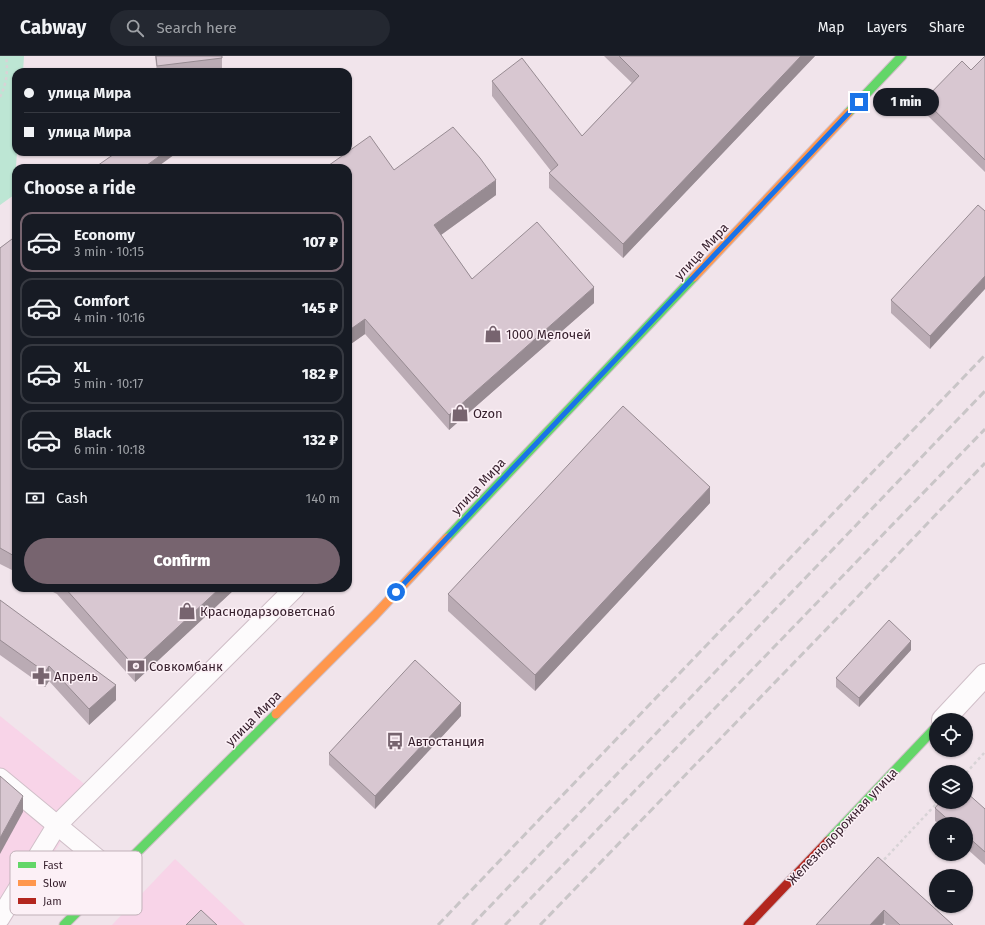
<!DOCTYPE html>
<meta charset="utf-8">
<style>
:root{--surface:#171b24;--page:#242831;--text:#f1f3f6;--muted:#9ea1a6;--line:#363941;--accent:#77646f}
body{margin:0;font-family:"Fira Sans",sans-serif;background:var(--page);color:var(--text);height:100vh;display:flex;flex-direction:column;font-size:15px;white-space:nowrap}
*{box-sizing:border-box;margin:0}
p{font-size:13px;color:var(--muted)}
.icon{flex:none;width:22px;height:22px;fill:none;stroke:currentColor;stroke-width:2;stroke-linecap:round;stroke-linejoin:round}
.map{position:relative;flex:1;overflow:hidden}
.drawer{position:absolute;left:12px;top:108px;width:340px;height:428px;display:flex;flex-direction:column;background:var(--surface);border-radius:12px;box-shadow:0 1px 3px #0004}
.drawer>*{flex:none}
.top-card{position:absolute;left:12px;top:12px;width:340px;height:88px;border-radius:12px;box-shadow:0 1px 3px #0004;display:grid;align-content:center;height:88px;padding:0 12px;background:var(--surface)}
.controls{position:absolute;left:929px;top:657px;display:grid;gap:8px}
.controls a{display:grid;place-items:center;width:44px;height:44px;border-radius:50%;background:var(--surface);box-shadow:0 1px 3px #0004;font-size:20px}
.end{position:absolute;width:18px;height:18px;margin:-9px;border:5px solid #1a73e8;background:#fff;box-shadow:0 0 0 2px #fff}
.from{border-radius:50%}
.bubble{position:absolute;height:28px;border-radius:14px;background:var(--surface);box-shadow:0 1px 3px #0004;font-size:13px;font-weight:800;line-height:28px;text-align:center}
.top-card b{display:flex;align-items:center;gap:14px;height:38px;font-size:15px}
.top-card b+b{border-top:1px solid var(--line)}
.top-card i{width:10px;height:10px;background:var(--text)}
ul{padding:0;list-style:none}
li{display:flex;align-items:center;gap:12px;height:60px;margin:0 8px 6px;padding:0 4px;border:2px solid var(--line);border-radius:12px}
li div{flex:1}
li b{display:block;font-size:15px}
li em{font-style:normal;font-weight:800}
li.on{border-color:var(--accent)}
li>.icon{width:36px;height:36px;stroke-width:1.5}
h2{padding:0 12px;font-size:18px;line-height:48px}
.pay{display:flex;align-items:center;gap:10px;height:44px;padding:0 12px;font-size:15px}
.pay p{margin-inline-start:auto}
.button{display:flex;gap:8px;margin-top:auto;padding:8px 12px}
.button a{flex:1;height:46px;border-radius:24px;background:var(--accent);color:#fff;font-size:16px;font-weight:800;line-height:46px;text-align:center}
header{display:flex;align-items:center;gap:24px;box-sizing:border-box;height:56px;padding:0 20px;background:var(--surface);border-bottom:1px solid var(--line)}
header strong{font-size:19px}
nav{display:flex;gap:22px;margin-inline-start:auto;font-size:14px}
.search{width:280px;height:36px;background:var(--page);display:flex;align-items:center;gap:10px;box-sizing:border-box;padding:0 14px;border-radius:22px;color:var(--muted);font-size:15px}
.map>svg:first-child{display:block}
</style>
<header>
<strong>Cabway</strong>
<div class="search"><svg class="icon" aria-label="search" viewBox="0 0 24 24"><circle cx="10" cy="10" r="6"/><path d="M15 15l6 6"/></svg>Search here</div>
<nav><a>Map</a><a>Layers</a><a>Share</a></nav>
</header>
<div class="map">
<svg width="985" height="869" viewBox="0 0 985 869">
<rect width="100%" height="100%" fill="#f1e4eb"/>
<g fill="#f8d4e8">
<path d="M0,660L93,735L8,869H0Z"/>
<path d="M175,803L245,869H112Z"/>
</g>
<path fill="#bde6d4" d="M0,0H24L23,16H16V96H17L14,139L0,149Z"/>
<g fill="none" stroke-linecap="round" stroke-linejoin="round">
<g stroke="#d0bfc8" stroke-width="21">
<g id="lane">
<path d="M0,722L116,818"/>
<path d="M0,862L57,769L295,532"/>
</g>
</g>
<g stroke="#d0bfc8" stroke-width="24">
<path id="street" d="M943,664L985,619"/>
</g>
<g stroke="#d0bfc8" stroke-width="11">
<g id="fast">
<path d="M848,57L902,0"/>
<path d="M447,482L694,221"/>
<path d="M828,785L936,671"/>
<path d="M64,869L276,658"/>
</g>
</g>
<g stroke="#d0bfc8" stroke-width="11">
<g id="slow">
<path d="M694,221L848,57"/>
<path d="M276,658L375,559L447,482"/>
</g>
</g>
<g stroke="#d0bfc8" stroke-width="11">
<path id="jam" d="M748,869L828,785"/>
</g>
<g stroke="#d8d3d6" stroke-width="2.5" stroke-dasharray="3 3" stroke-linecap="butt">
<path d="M0,41C7,27 8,15 6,0"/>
<path d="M966,717L985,696"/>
<path d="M880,808L938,746"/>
</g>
<use href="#lane" stroke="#fdfbfc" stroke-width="19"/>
<use href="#street" stroke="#fdfbfc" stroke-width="22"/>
<use href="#fast" stroke="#63d668" stroke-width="9"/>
<use href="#slow" stroke="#ff974d" stroke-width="9"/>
<use href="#jam" stroke="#b3261e" stroke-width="9"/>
<g stroke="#c9c5c7" stroke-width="3" stroke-dasharray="8 4" stroke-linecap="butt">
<path d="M438,869L985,299"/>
<path d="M472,869L985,335"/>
<path d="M505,869L985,373"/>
<path d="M540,869L844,555L985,407"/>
</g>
</g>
<g fill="#baabb4">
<path d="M155,0H222V15L212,16H157Z"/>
<path d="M604,0H815L623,202L549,132V117L551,115L492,40V25L582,80L632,27Z"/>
<path d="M985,0V116L924,56V44L971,14Z"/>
<path d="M348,112L394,114L496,139L441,179L472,223L594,247L449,374L365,278L348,290Z"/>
<path d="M985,155L930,293L891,257V244Z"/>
<path d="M16,180V516L0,508V192Z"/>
<path d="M710,447L535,635L448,555V538Z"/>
<path d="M45,532H236L135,626L57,538Z"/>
<path d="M0,544L116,644L89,669L49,625L45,631L0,599Z"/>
<path d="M911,594L859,651L836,631V622Z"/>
<path d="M461,660L375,753L329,709V697Z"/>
<path d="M935,752L985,753V809L966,792V768H939L935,765Z"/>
<path d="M878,801L953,869H886L884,867L882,869H816Z"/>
</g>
<g fill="#978b92">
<path d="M801,0H815L623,202V188Z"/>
<path d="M165,96H178L156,112H143Z"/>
<path d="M496,124V139L434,184V169Z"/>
<path d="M985,220V233L930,293V280Z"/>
<path d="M594,231V247L449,374V359Z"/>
<path d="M365,263V278L348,290V275Z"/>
<path d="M710,431V447L535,635V619Z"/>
<path d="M220,532H236L135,626V611Z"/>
<path d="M911,585V594L859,651V642Z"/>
<path d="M49,610V625L45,631V616Z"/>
<path d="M116,629V644L89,669V653Z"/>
<path d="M461,647V660L375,753V740Z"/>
<path d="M23,740V756L0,798V782Z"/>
<path d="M884,854V867L882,869H870Z"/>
</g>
<g fill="#d8c7d1" stroke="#978b92">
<path d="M156,0H222V2L157,10Z"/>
<path d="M619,0H801L623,188L549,117L558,109L492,25L522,2L582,80L639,20Z"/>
<path d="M985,0V104L924,44L962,5L971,14Z"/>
<path d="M453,71L480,102L496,124L434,169L472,223L537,166L594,231L449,359L365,263L348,275V112H325L370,80L394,114Z"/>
<path d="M117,96H165L143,112H94Z"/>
<path d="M978,149L985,155V220L930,280L891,244Z"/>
<path d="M16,180V501L0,492V192Z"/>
<path d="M623,350L710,431L535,619L448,538Z"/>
<path d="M65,532H220L135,611Z"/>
<path d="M0,544L116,629L89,653L49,610L45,616L0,584Z"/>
<path d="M889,564L911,585L859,642L836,622Z"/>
<path d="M415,604L461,647L375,740L329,697Z"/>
<path d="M0,720L23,740L0,782Z"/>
<path d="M966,736L985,753V796L966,779V768H953L935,752L940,746H966Z"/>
<path d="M878,801L953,869H900L884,854L870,869H816Z"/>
<path d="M201,854L217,869H186Z"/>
</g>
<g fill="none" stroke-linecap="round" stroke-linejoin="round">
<path stroke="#1a73e8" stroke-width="5" d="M396,536L859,46"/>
</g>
<defs>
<g id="shop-bare" transform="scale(1.38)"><path d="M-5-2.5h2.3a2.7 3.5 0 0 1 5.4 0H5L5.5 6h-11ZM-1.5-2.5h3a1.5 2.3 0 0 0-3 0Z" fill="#77646f" stroke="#fcf0f6" stroke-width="2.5" paint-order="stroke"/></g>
<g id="bank-bare" transform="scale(1.38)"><path d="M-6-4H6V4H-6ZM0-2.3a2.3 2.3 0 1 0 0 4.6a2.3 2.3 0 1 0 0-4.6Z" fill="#77646f" stroke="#fcf0f6" stroke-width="2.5" paint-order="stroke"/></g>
<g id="pharmacy-bare" transform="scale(1.38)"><path d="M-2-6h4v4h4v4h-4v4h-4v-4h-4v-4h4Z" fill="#77646f" stroke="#fcf0f6" stroke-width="2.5" paint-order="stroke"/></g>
<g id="bus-bare" transform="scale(1.38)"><path d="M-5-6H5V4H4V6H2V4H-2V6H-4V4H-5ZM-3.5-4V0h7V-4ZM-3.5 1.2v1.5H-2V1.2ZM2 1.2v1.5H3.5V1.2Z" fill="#77646f" stroke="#fcf0f6" stroke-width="2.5" paint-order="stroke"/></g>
</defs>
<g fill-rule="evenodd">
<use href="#shop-bare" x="493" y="278"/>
<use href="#shop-bare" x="460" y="357"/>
<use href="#shop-bare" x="187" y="555"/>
<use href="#bank-bare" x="136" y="610"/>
<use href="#pharmacy-bare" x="41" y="620"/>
<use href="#bus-bare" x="395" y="685"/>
</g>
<g text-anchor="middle" stroke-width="3" stroke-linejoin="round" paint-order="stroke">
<g font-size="13" fill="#361f2c" stroke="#fcf0f6">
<text transform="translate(701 195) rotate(-47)" y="5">улица Мира</text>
<text transform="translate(478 430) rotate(-47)" y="5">улица Мира</text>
<text transform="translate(253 662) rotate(-45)" y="5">улица Мира</text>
<text transform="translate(842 770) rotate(-47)" y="5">Железнодорожная улица</text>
</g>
<g font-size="13" fill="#361f2c" stroke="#fcf0f6" text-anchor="start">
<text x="506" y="283">1000 Мелочей</text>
<text x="473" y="362">Ozon</text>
<text x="200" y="560">Краснодарзооветснаб</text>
<text x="149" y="615">Совкомбанк</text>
<text x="54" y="625">Апрель</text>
<text x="408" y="690">Автостанция</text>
</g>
</g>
<rect x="10" y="795" width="132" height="64" rx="6" fill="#fcf0f6" stroke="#c1b1b9" stroke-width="1"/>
<rect x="18" y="806" width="18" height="6" fill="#63d668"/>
<rect x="18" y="824" width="18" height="6" fill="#ff974d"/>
<rect x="18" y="842" width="18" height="6" fill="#b3261e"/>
<g font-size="11" fill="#361f2c">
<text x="43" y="813">Fast</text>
<text x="43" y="831">Slow</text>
<text x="43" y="849">Jam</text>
</g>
</svg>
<div class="controls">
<a><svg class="icon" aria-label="locate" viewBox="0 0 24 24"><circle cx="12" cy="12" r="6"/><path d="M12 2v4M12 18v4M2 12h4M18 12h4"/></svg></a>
<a><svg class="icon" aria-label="layers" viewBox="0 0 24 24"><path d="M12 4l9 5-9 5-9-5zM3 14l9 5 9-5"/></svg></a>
<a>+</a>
<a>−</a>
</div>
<i class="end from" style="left:396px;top:536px"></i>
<i class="end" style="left:859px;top:46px"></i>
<div class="bubble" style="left:873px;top:32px;width:66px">1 min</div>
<div class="top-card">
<b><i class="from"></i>улица Мира</b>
<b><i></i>улица Мира</b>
</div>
<section class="drawer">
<h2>Choose a ride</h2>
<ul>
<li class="on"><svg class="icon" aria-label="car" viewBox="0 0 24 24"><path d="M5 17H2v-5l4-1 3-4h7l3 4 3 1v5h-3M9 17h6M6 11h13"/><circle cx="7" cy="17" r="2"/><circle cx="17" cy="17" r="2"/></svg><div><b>Economy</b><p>3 min · 10:15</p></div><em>107 ₽</em></li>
<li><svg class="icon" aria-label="car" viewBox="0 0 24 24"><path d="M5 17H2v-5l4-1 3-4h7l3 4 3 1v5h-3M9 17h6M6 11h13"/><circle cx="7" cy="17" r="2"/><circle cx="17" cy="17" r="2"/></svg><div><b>Comfort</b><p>4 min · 10:16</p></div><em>145 ₽</em></li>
<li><svg class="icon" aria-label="car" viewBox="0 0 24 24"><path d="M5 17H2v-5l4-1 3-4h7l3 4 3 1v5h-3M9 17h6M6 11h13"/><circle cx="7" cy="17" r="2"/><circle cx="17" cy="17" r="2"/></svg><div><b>XL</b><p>5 min · 10:17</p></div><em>182 ₽</em></li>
<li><svg class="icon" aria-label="car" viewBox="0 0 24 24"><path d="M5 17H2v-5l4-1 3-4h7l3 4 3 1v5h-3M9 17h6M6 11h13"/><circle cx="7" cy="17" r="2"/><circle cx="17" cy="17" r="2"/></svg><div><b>Black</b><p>6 min · 10:18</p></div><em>132 ₽</em></li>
</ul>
<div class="pay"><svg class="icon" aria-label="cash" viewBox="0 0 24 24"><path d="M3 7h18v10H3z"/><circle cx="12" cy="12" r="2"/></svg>Cash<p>140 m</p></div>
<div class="button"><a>Confirm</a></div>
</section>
</div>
